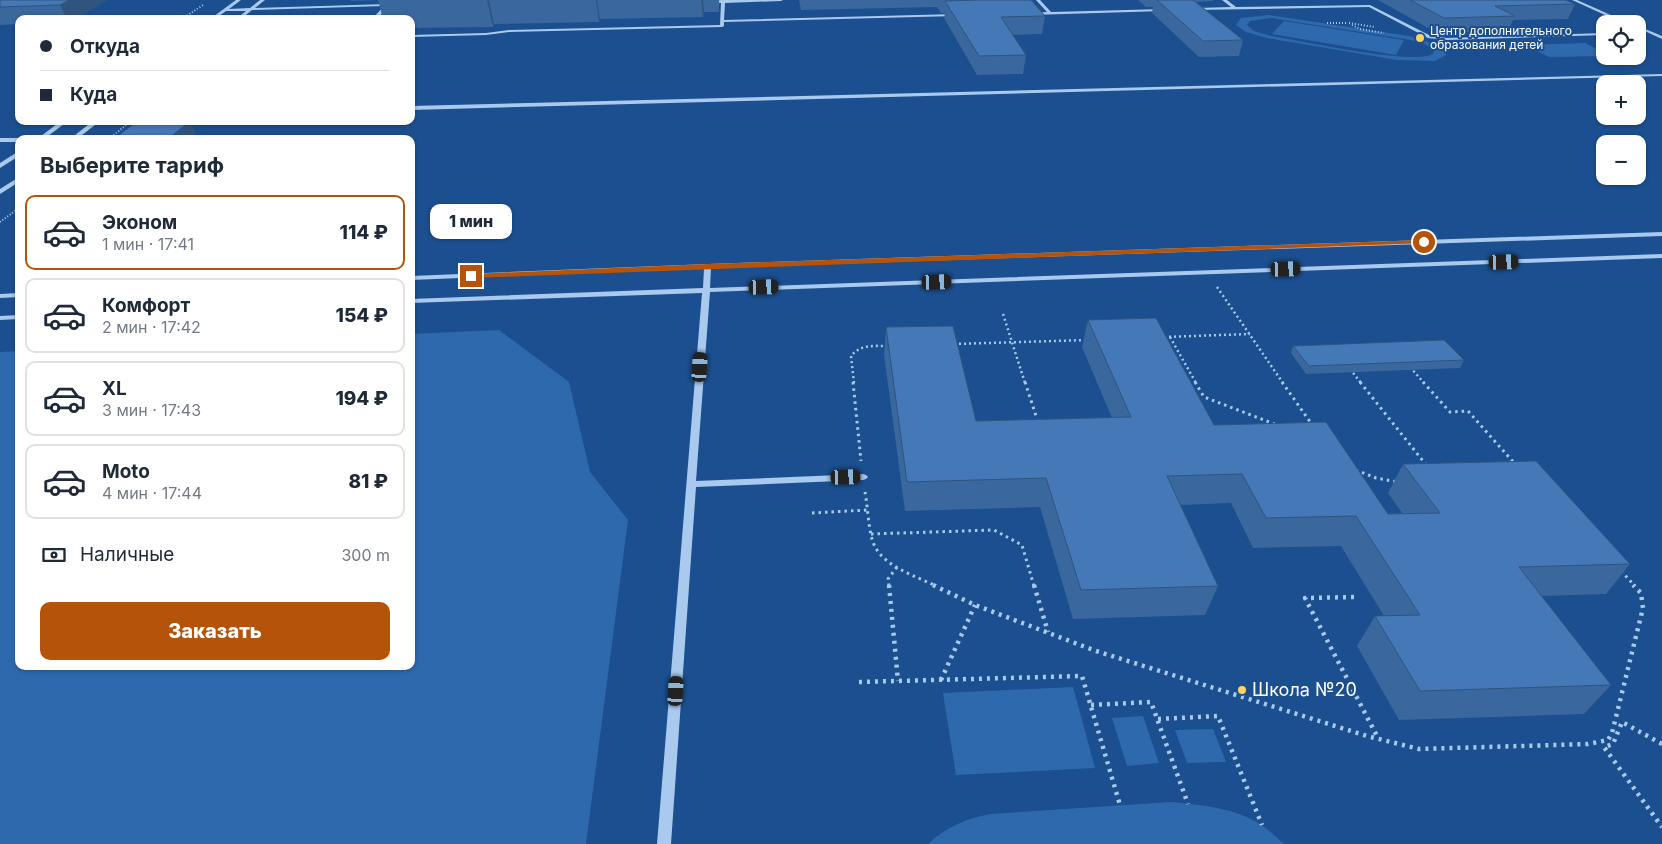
<!DOCTYPE html>
<html lang="ru">
<meta charset="utf-8">
<style>
:root{--surface:#fff;--page:#f6f6f7;--text:#1f2937;--muted:#747a83;--line:#e0e1e3;--accent:#b45309}
body{margin:0;font-family:Inter,sans-serif;background:var(--page);color:var(--text);height:100vh;display:flex;flex-direction:column;font-size:19px;white-space:nowrap}
*{box-sizing:border-box;margin:0}
p{font-size:16px;color:var(--muted)}
.icon{flex:none;width:28px;height:28px;fill:none;stroke:currentColor;stroke-width:2;stroke-linecap:round;stroke-linejoin:round}
.map{position:relative;flex:1;overflow:hidden}
.panel{position:absolute;left:15px;top:135px;width:400px;height:535px;display:flex;flex-direction:column;background:var(--surface);border-radius:10px;box-shadow:0 1px 4px #0004}
.panel>*{flex:none}
.banner{position:absolute;left:15px;top:15px;width:400px;height:110px;border-radius:10px;box-shadow:0 1px 4px #0004;display:grid;align-content:center;height:110px;padding:0 25px;background:var(--surface)}
.buttons{position:absolute;left:1596px;top:15px;display:grid;gap:10px}
.buttons a{display:grid;place-items:center;width:50px;height:50px;border-radius:10px;background:var(--surface);box-shadow:0 1px 4px #0004;font-size:25px}
.end{position:absolute;width:22px;height:22px;margin:-11px;border:6px solid #b45309;background:#fff;box-shadow:0 0 0 2px #fff}
.from{border-radius:50%}
.bubble{position:absolute;height:35px;border-radius:10px;background:var(--surface);box-shadow:0 1px 4px #0004;font-size:16px;font-weight:800;line-height:35px;text-align:center}
.car{position:absolute;width:15px;height:30px;margin:-15px -8px;border-radius:6px;box-shadow:0 0 4px 1px #0007;background:linear-gradient(#222 24%,#8ab4d8 0 40%,#222 0 76%,#8ab4d8 0 86%,#222 0)}
.banner b{display:flex;align-items:center;gap:18px;height:48px;font-size:19px}
.banner b+b{border-top:1px solid var(--line)}
.banner i{width:12px;height:12px;background:var(--text)}
ul{padding:0;list-style:none}
li{display:flex;align-items:center;gap:15px;height:75px;margin:0 10px 8px;padding:0 15px;border:2px solid var(--line);border-radius:10px}
li div{flex:1}
li b{display:block;font-size:19px}
li em{font-style:normal;font-weight:800}
li.active{border-color:var(--accent)}
li>.icon{width:45px;height:45px;stroke-width:1.5}
h2{padding:0 25px;font-size:22px;line-height:60px}
.pay{display:flex;align-items:center;gap:12px;height:55px;padding:0 25px;font-size:19px}
.pay p{margin-inline-start:auto}
.primary-button{display:flex;gap:10px;margin-top:auto;padding:10px 25px}
.primary-button a{flex:1;height:58px;border-radius:10px;background:var(--accent);color:#fff;font-size:20px;font-weight:800;line-height:58px;text-align:center}
.map>svg:first-child{display:block}
</style>
<div class="map">
<svg width="1662" height="844" viewBox="0 0 1662 844">
<rect width="100%" height="100%" fill="#1b4f8f"/>
<g fill="#2e69ad" fill-rule="evenodd">
<path d="M1269,15L1409,36L1432,43L1445,51L1446,55L1435,61L1397,60L1267,38L1246,32L1236,25L1241,18ZM1271,18L1405,39C1415,41 1430,43 1434,53C1419,67 1297,40 1271,36L1254,31L1247,25L1250,21Z"/>
<path d="M1284,21L1404,40L1396,55L1272,34Z"/>
<path d="M1585,43L1605,53V56L1549,57L1525,45Z"/>
<path d="M499,330L569,382L590,472L628,520L586,844H0V352L19,351V666H411V334Z"/>
<path d="M1073,687L1095,768L956,775L943,693Z"/>
<path d="M1143,716L1159,763L1127,766L1112,718Z"/>
<path d="M1213,729L1226,762L1187,763L1175,730Z"/>
<path d="M1171,802C1202,805 1237,808 1263,826C1270,831 1277,838 1284,844H928C946,827 967,818 991,814Z"/>
</g>
<g fill="none" stroke-linecap="round" stroke-linejoin="round">
<g stroke="#a9c9ee" stroke-width="2" stroke-dasharray="1 2" stroke-linecap="butt">
<path d="M182,19L203,5"/>
<path d="M1327,23H1346"/>
<path d="M1349,23L1375,27"/>
<path d="M1352,25L1360,29L1384,33"/>
<path d="M109,139L131,121"/>
<path d="M0,222L19,208"/>
</g>
<g stroke="#a9c9ee" stroke-width="2.5" stroke-dasharray="2 3" stroke-linecap="butt">
<path d="M1217,287L1283,383"/>
<path d="M1003,314L1025,383"/>
<path d="M1164,337L1250,334"/>
<path d="M1170,337L1196,383"/>
<path d="M954,344L1087,340"/>
<path d="M1410,367L1424,383"/>
<path d="M1350,369L1361,383"/>
<path d="M854,383L851,356C861,344 874,346 888,346"/>
</g>
<g stroke="#a9c9ee" stroke-width="3" stroke-dasharray="2.5 4" stroke-linecap="butt">
<path d="M853,382L861,461"/>
<path d="M1025,382L1038,422"/>
<path d="M1195,382L1204,397L1277,425"/>
<path d="M1282,382L1313,426"/>
<path d="M1360,382L1427,466"/>
<path d="M1423,382L1450,412L1468,411L1515,464"/>
<path d="M1356,470L1376,478L1398,482"/>
<path d="M865,492C868,508 868,527 873,542C881,566 916,576 936,586"/>
<path d="M812,513L867,510"/>
<path d="M871,534L994,530L1022,545L1034,586"/>
<path d="M1621,571L1635,586"/>
<path d="M889,586L888,579L897,567"/>
</g>
<g stroke="#a9c9ee" stroke-width="4.5" stroke-dasharray="3 5" stroke-linecap="butt">
<path d="M889,585L898,681"/>
<path d="M933,585L975,605L1096,651L1367,736L1419,749L1588,744L1608,740L1612,733L1643,608L1641,593L1633,585"/>
<path d="M1034,585L1048,632"/>
<path d="M1354,597L1305,598L1378,738"/>
<path d="M941,680L975,605"/>
<path d="M859,682L1082,676L1120,805"/>
<path d="M1091,705L1151,702L1188,804"/>
<path d="M1158,719L1218,716L1262,825"/>
<path d="M1662,744L1622,722L1613,744L1604,747L1662,827"/>
</g>
<g fill="#a9c9ee" fill-rule="evenodd">
<path d="M236,0H241L229,9L250,8L260,0H265L255,8L388,4L393,5L389,6L377,19H372L384,6L252,10L241,19H236L246,11H226L215,19H210Z"/>
<path d="M721,0H783L781,1L725,3L724,20L956,14L958,15L956,16L724,22V26L722,27L509,32L486,35L411,37V35L486,33L509,30L720,25L721,3L707,2Z"/>
<path d="M1036,0H1040L1051,12L1164,9L1166,10L1164,11L1031,15L1032,13L1047,12Z"/>
<path d="M1222,0H1227L1236,7L1370,5L1431,36L1447,38L1605,33V35L1447,40L1428,38L1369,7L1195,10L1193,9L1195,8L1231,7Z"/>
<path d="M1572,0H1577L1631,24H1625Z"/>
<path d="M1638,26L1662,36V39L1638,28Z"/>
<path d="M1662,74V76L411,110V106Z"/>
<path d="M61,121H68L44,139H37Z"/>
<path d="M93,121H100L77,139H70Z"/>
<path d="M0,138H19L21,139H19V142H0Z"/>
<path d="M19,151V156L0,168V163Z"/>
<path d="M19,177V182L0,194V189Z"/>
<path d="M1662,232V236L711,268L710,288L1662,254V258L710,292L696,481L863,474L866,475L868,477L866,479L863,480L696,487L671,844H657L702,293L411,303V299L703,288L704,268L411,280V276L708,264Z"/>
<path d="M19,293V297L0,298V294Z"/>
<path d="M19,315V319L0,320V316Z"/>
</g>
</g>
<g fill="#3a679d">
<path d="M0,0H107L75,19H19V24L0,25Z"/>
<path d="M351,0H701L702,5L701,0H719V12H704L703,17L600,19L599,22L494,24L493,27L411,28V19H383L378,0L351,1Z"/>
<path d="M799,0H1031L1045,16L1042,34L1012,35L1026,55L1023,74L977,75L944,18L945,13H941L937,7L801,10Z"/>
<path d="M1138,0H1213V1L1196,2L1243,40L1239,56L1199,57L1152,13L1153,7H1146Z"/>
<path d="M1378,0H1565L1575,4L1568,19L1513,20L1508,31L1437,33Z"/>
<path d="M1088,320L1214,425L1388,514L1402,513L1388,493L1403,464L1630,564L1606,594L1541,596L1611,685L1584,714L1399,720L1357,646L1375,616H1384L1341,546L1253,548L1231,503L1180,505L1218,586L1205,615L1073,619L1040,507L905,511L884,355L886,327L976,421L1112,418L1082,347Z"/>
<path d="M1293,346L1464,360L1460,368L1306,374L1291,353Z"/>
</g>
<g fill="#305480">
<path d="M69,0H107L75,19H67L60,5Z"/>
<path d="M487,0H489L494,24L493,27Z"/>
<path d="M596,0H597L600,19L599,22Z"/>
<path d="M701,0H703L704,12L703,17Z"/>
<path d="M190,121L198,139H168Z"/>
</g>
<g fill="#4478b7" stroke="#305480">
<path d="M0,0H69L60,5L0,7Z"/>
<path d="M980,0H1031L1045,16L1001,17L1026,55L979,56L945,1Z"/>
<path d="M1157,0H1193L1243,40L1203,41Z"/>
<path d="M1410,0H1565L1575,4L1495,6L1515,16L1444,18Z"/>
<path d="M190,121L168,139H114L136,122Z"/>
<path d="M1156,318L1214,425L1326,422L1388,514L1440,513L1403,464L1536,461L1630,564L1519,567L1611,685L1420,691L1375,616L1420,615L1356,516L1266,518L1242,474L1167,476L1218,586L1081,590L1046,478L907,482L886,327L953,326L976,421L1131,417L1088,320Z"/>
<path d="M1444,340L1464,360L1309,366L1293,346Z"/>
</g>
<path fill="#b45309" d="M1424,240L1427,242L1426,243L471,278L467,276L471,274L708,264Z"/>
<g fill="#ffd166" stroke="#1b4f8f" stroke-width="2">
<circle cx="1420" cy="38" r="5"/>
<circle cx="1242" cy="690" r="5"/>
</g>
<g text-anchor="middle" stroke-width="4" stroke-linejoin="round" paint-order="stroke">
<g font-size="12" fill="#fff" stroke="#1b4f8f" text-anchor="start">
<text x="1430" y="35">Центр дополнительного<tspan x="1430" dy="14">образования детей</tspan></text>
</g>
<g font-size="18" fill="#fff" stroke="#1b4f8f" text-anchor="start">
<text x="1252" y="696">Школа №20</text>
</g>
</g>
</svg>
<div class="buttons">
<a><svg class="icon" aria-label="locate" viewBox="0 0 24 24"><circle cx="12" cy="12" r="6"/><path d="M12 2v4M12 18v4M2 12h4M18 12h4"/></svg></a>
<a>+</a>
<a>−</a>
</div>
<i class="end from" style="left:1424px;top:242px"></i>
<i class="end" style="left:471px;top:276px"></i>
<div class="bubble" style="left:430px;top:204px;width:82px">1 мин</div>
<i class="car" style="left:1504px;top:262px;rotate:88deg"></i>
<i class="car" style="left:1286px;top:269px;rotate:88deg"></i>
<i class="car" style="left:937px;top:282px;rotate:88deg"></i>
<i class="car" style="left:764px;top:287px;rotate:88deg"></i>
<i class="car" style="left:700px;top:367px;rotate:4deg"></i>
<i class="car" style="left:846px;top:477px;rotate:88deg"></i>
<i class="car" style="left:676px;top:691px;rotate:4deg"></i>
<div class="banner">
<b><i class="from"></i>Откуда</b>
<b><i></i>Куда</b>
</div>
<section class="panel">
<h2>Выберите тариф</h2>
<ul>
<li class="active"><svg class="icon" aria-label="car" viewBox="0 0 24 24"><path d="M5 17H2v-5l4-1 3-4h7l3 4 3 1v5h-3M9 17h6M6 11h13"/><circle cx="7" cy="17" r="2"/><circle cx="17" cy="17" r="2"/></svg><div><b>Эконом</b><p>1 мин · 17:41</p></div><em>114 ₽</em></li>
<li><svg class="icon" aria-label="car" viewBox="0 0 24 24"><path d="M5 17H2v-5l4-1 3-4h7l3 4 3 1v5h-3M9 17h6M6 11h13"/><circle cx="7" cy="17" r="2"/><circle cx="17" cy="17" r="2"/></svg><div><b>Комфорт</b><p>2 мин · 17:42</p></div><em>154 ₽</em></li>
<li><svg class="icon" aria-label="car" viewBox="0 0 24 24"><path d="M5 17H2v-5l4-1 3-4h7l3 4 3 1v5h-3M9 17h6M6 11h13"/><circle cx="7" cy="17" r="2"/><circle cx="17" cy="17" r="2"/></svg><div><b>XL</b><p>3 мин · 17:43</p></div><em>194 ₽</em></li>
<li><svg class="icon" aria-label="car" viewBox="0 0 24 24"><path d="M5 17H2v-5l4-1 3-4h7l3 4 3 1v5h-3M9 17h6M6 11h13"/><circle cx="7" cy="17" r="2"/><circle cx="17" cy="17" r="2"/></svg><div><b>Moto</b><p>4 мин · 17:44</p></div><em>81 ₽</em></li>
</ul>
<div class="pay"><svg class="icon" aria-label="cash" viewBox="0 0 24 24"><path d="M3 7h18v10H3z"/><circle cx="12" cy="12" r="2"/></svg>Наличные<p>300 m</p></div>
<div class="primary-button"><a>Заказать</a></div>
</section>
</div>
